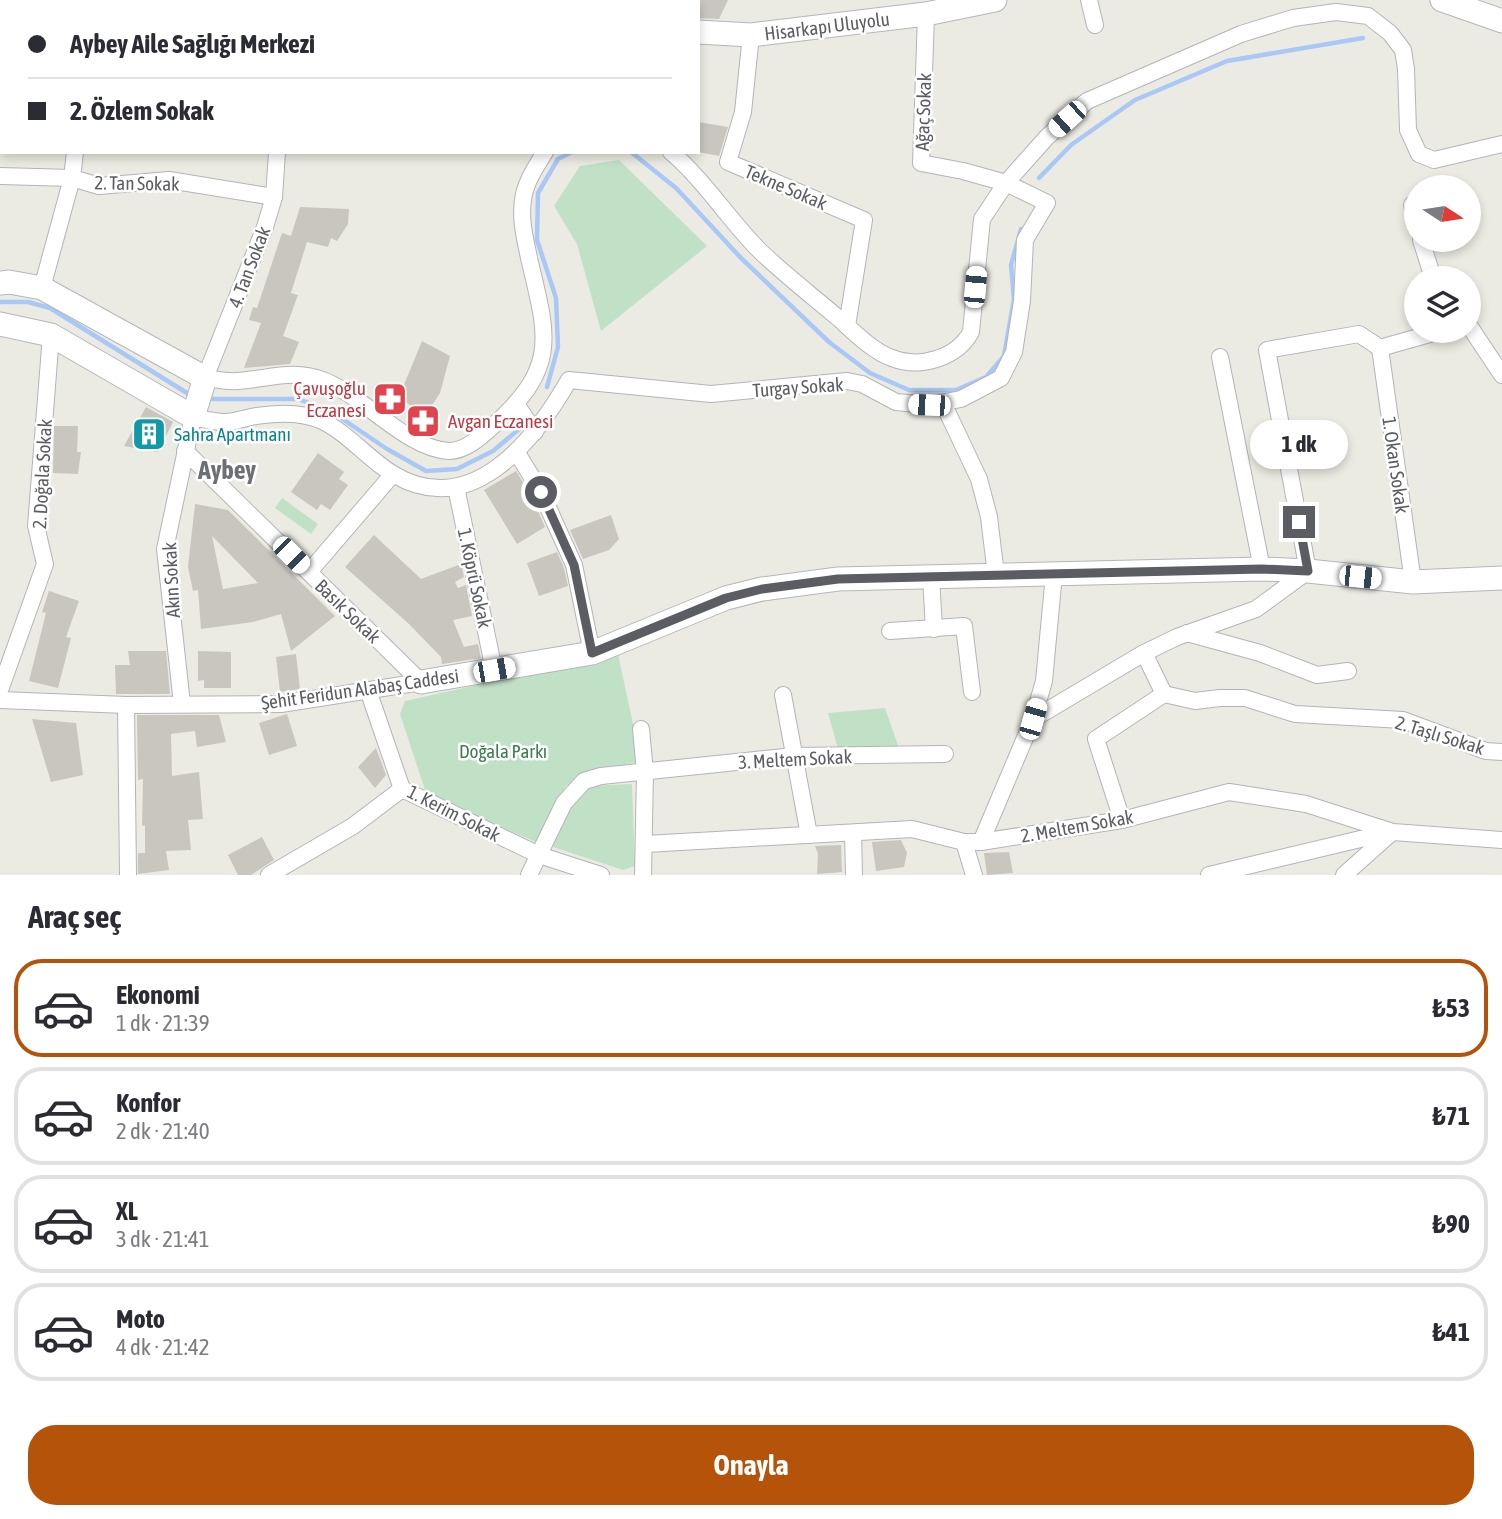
<!DOCTYPE html>
<html lang="tr">
<meta charset="utf-8">
<style>
:root{--surface:#fff;--page:#f2f2f3;--text:#2b2b33;--muted:#7c7c81;--line:#e1e1e2;--accent:#b45309}
body{margin:0;font-family:"Asap Condensed",sans-serif;background:var(--page);color:var(--text);height:100vh;display:flex;flex-direction:column;font-size:26px;white-space:nowrap}
*{box-sizing:border-box;margin:0}
p{font-size:23px;color:var(--muted)}
.icon{flex:none;width:38px;height:38px;fill:none;stroke:currentColor;stroke-width:2;stroke-linecap:round;stroke-linejoin:round}
.map{position:relative;height:875px;overflow:hidden}
.details{display:flex;flex-direction:column;background:var(--surface);flex:1}
.details>*{flex:none}
.top-card{position:absolute;left:0px;top:0px;width:700px;height:154px;box-shadow:0 4px 10px #0003;display:grid;align-content:center;height:154px;padding:0 28px;background:var(--surface)}
.needle{width:46px;rotate:102deg}
.tools{position:absolute;left:1404px;top:175px;display:grid;gap:14px}
.tools a{display:grid;place-items:center;width:77px;height:77px;border-radius:50%;background:var(--surface);box-shadow:0 4px 10px #0003;font-size:35px}
.end{position:absolute;width:32px;height:32px;margin:-16px;border:9px solid #5b5d62;background:#fff;box-shadow:0 0 0 4px #fff}
.from{border-radius:50%}
.bubble{position:absolute;height:49px;border-radius:24px;background:var(--surface);box-shadow:0 4px 10px #0003;font-size:23px;font-weight:700;line-height:49px;text-align:center}
.car{position:absolute;width:21px;height:42px;margin:-21px -10px;border-radius:9px;box-shadow:0 0 5px 2px #0007;background:linear-gradient(#fff 24%,#345 0 40%,#fff 0 76%,#345 0 86%,#fff 0)}
.top-card b{display:flex;align-items:center;gap:24px;height:66px;font-size:26px}
.top-card b+b{border-top:2px solid var(--line)}
.top-card i{width:18px;height:18px;background:var(--text)}
ul{padding:0;list-style:none}
li{display:flex;align-items:center;gap:21px;height:98px;margin:0 14px 10px;padding:0 14px;border:4px solid var(--line);border-radius:28px}
li div{flex:1}
li b{display:block;font-size:26px}
li em{font-style:normal;font-weight:700}
li.on{border-color:var(--accent)}
li>.icon{width:63px;height:63px;stroke-width:1.5}
h2{padding:0 28px;font-size:32px;line-height:84px}
.button{display:flex;gap:14px;margin-top:auto;padding:14px 28px}
.button a{flex:1;height:80px;border-radius:28px;background:var(--accent);color:#fff;font-size:28px;font-weight:700;line-height:80px;text-align:center}
.map>svg:first-child{display:block}
</style>
<div class="map">
<svg width="1502" height="875" viewBox="0 0 1502 875">
<rect width="100%" height="100%" fill="#ecebe3"/>
<g fill="#c1e1c7">
<path d="M619,160L707,246L601,331L577,244L554,206L580,166Z"/>
<path d="M282,498L318,524L311,534L275,508Z"/>
<path d="M618,654L641,761L594,772L566,786L540,844L426,793L400,714L405,701Z"/>
<path d="M885,708L899,748L838,749L828,713Z"/>
<path d="M632,784L635,866L623,870L553,847L567,804L588,786Z"/>
</g>
<g fill="none" stroke-linecap="round" stroke-linejoin="round">
<g stroke="#a9c8f6" stroke-width="4.5">
<path d="M631,152L676,188L741,258L829,342L870,373L909,390H956L986,377L1004,356L1014,299L1011,265L1021,229"/>
<path d="M1039,178L1071,145L1135,100L1227,61L1363,38"/>
<path d="M0,302H28L50,308L187,393"/>
<path d="M547,387L558,347L556,298L537,240L538,193L558,159L572,152"/>
<path d="M207,399H299L338,416L387,449L426,471L457,469L493,451L524,425"/>
</g>
</g>
<g fill="#c8c6bf" fill-rule="evenodd">
<path d="M698,0H728L719,19L698,18Z"/>
<path d="M698,122L728,127L719,156L698,152Z"/>
<path d="M300,207L349,209L348,224L337,241L331,238L328,247L307,242L291,293L298,295L283,336L299,342L290,364L244,368L261,323L249,320L253,307L257,308L282,233L291,236Z"/>
<path d="M422,341L450,356L440,393L425,416L399,397Z"/>
<path d="M146,407L173,422L158,452L124,446Z"/>
<path d="M54,426H78L77,452H81L78,474L53,473Z"/>
<path d="M318,453L344,472L339,479L348,485L330,510L321,504L317,510L291,492Z"/>
<path d="M516,471L532,497L545,527L517,544L484,490Z"/>
<path d="M195,504L228,510L335,616L291,651L281,614L253,622L201,629L198,590L193,591L188,567ZM212,536L258,583L223,589Z"/>
<path d="M611,515L619,539L609,550L583,559L570,530Z"/>
<path d="M374,535L421,579L461,564L464,577L455,582L458,588L466,585L472,616L453,620L464,647L478,644L481,658L442,664L441,657L409,624L345,567Z"/>
<path d="M557,552L564,568L568,586L539,596L527,563Z"/>
<path d="M49,591L79,601L66,637L71,638L58,688L29,681L46,613L42,612Z"/>
<path d="M128,651H166L170,694H116L115,665H130Z"/>
<path d="M198,651L231,652V688H204V680L198,681Z"/>
<path d="M296,654L300,689L280,692L276,657Z"/>
<path d="M287,714L297,746L269,755L259,723Z"/>
<path d="M137,715H219L226,742L197,747L195,731L171,734L172,776L199,772L203,819L188,820L191,850L166,851L169,870L138,874V853H145V825L142,826L143,779L138,780Z"/>
<path d="M32,719L76,723L83,775L51,782Z"/>
<path d="M376,748L386,775L375,788L358,767Z"/>
<path d="M262,837L274,860L251,875H238L228,855Z"/>
<path d="M901,840L907,853L904,867L876,871L872,842Z"/>
<path d="M841,845L842,872L817,874L818,854L815,846Z"/>
<path d="M1009,852L1013,873L987,875L984,853Z"/>
</g>
<g fill="none" stroke-linecap="round" stroke-linejoin="round">
<g stroke="#b3b4b9" stroke-width="18">
<g id="street">
<path d="M1089,0L1095,25"/>
<path d="M10,2V0"/>
<path d="M101,2V0"/>
<path d="M504,2L505,0"/>
<path d="M624,2L625,0"/>
<path d="M751,35L743,112L728,162L864,220L847,326"/>
<path d="M277,152L274,197L265,227L205,378C215,379 226,382 237,381C269,379 293,368 325,381C366,398 407,449 449,451C466,451 482,436 494,425C560,366 547,335 529,258C525,238 520,220 523,200C525,182 536,167 545,152"/>
<path d="M671,152C705,181 729,220 760,251C784,274 811,295 837,317C853,331 872,351 892,358C920,369 957,358 971,332L982,219L1006,183L1047,137L1087,101L1241,34L1293,18L1336,12L1368,16L1390,33L1403,50L1406,69L1408,130L1419,154L1434,160L1502,144"/>
<path d="M0,176L72,178L99,186L169,180L274,197"/>
<path d="M1412,205L1416,219"/>
<path d="M1421,240L1433,278"/>
<path d="M42,288L72,178L75,152"/>
<path d="M1468,324L1502,375"/>
<path d="M1380,348L1413,582"/>
<path d="M1220,357L1262,569"/>
<path d="M943,403L979,479L989,517L996,575"/>
<path d="M516,404L535,432"/>
<path d="M185,451L421,682"/>
<path d="M517,453L541,492L574,565L592,653"/>
<path d="M456,487L494,670"/>
<path d="M309,572L393,474"/>
<path d="M931,577L934,629"/>
<path d="M890,631L964,626L972,692"/>
<path d="M1187,633L1260,653L1317,675L1348,671"/>
<path d="M1144,653L1164,694"/>
<path d="M0,690L45,564L36,526L51,335"/>
<path d="M368,690L402,789L539,855L601,875"/>
<path d="M1164,694L1195,701L1220,698H1245L1295,714L1403,720L1486,751L1502,752"/>
<path d="M783,695L809,835"/>
<path d="M0,700L126,705L281,704L421,682"/>
<path d="M182,704L165,549L193,417C203,419 214,422 225,422C233,422 242,419 251,417C273,413 298,411 320,420C347,432 368,459 393,474C471,521 534,441 569,380L711,394L847,381L862,384L896,402L929,405L961,399L1001,378L1014,352L1022,301L1025,240L1047,203L1006,183L963,171L921,163L926,14"/>
<path d="M126,705L128,875"/>
<path d="M1033,719L1144,653L1177,637L1256,609L1308,571L1267,350L1359,334L1380,348L1440,331"/>
<path d="M641,729L645,772L643,875"/>
<path d="M1122,820L1096,739L1164,694"/>
<path d="M853,833L854,875"/>
<path d="M964,842L974,875"/>
<path d="M981,842L1033,719L1044,681L1054,574"/>
<path d="M646,844L912,829L964,842H981L1122,820L1229,792L1306,804L1393,832L1502,840"/>
<path d="M269,875L353,826L402,789"/>
<path d="M529,875L564,803L584,781L601,776L794,756L945,754"/>
<path d="M1209,875L1390,832"/>
<path d="M1344,875L1391,833"/>
</g>
</g>
<g stroke="#b4b6bb" stroke-width="25">
<g id="secondary">
<path d="M1442,0L1502,21"/>
<path d="M698,32L751,35L926,14L995,0"/>
<path d="M0,52H2"/>
<path d="M0,283L9,282L42,288L205,378L193,417L51,335L0,324"/>
<path d="M421,682L592,653L726,598L762,589L838,579L1262,569L1308,571L1413,582L1502,578"/>
</g>
</g>
<use href="#street" stroke="#fff" stroke-width="16"/>
<use href="#secondary" stroke="#fff" stroke-width="23"/>
</g>
<g fill="none" stroke-linecap="round" stroke-linejoin="round">
<path stroke="#5b5d62" stroke-width="9" d="M541,492L574,565L592,653L726,598L762,589L838,579L1262,569L1308,571L1299,522"/>
</g>
<defs>
<g id="pharmacy-square" transform="scale(1.75)"><rect x="-9" y="-9" width="18" height="18" rx="4" fill="#e0444e" stroke="#fff"/><path d="M-2-6h4v4h4v4h-4v4h-4v-4h-4v-4h4Z" fill="#fff"/></g>
<g id="building-square" transform="scale(1.75)"><rect x="-9" y="-9" width="18" height="18" rx="4" fill="#0f9aa8" stroke="#fff"/><path d="M-4-6H4V6H1V3H-1V6H-4ZM-2.5-4.3h1.7v1.8h-1.7ZM.8-4.3h1.7v1.8H.8ZM-2.5-1h1.7V.8h-1.7ZM.8-1h1.7V.8H.8Z" fill="#fff"/></g>
</defs>
<g fill-rule="evenodd">
<use href="#pharmacy-square" x="390" y="399"/>
<use href="#pharmacy-square" x="423" y="421"/>
<use href="#building-square" x="149" y="434"/>
</g>
<g text-anchor="middle" stroke-width="5" stroke-linejoin="round" paint-order="stroke">
<g font-size="19" fill="#5b5d62" stroke="#fff">
<text transform="translate(827 26) rotate(-7)" y="7">Hisarkapı Uluyolu</text>
<text transform="translate(923 112) rotate(-88)" y="7">Ağaç Sokak</text>
<text transform="translate(137 183) rotate(1)" y="7">2. Tan Sokak</text>
<text transform="translate(786 187) rotate(23)" y="7">Tekne Sokak</text>
<text transform="translate(249 267) rotate(-69)" y="7">4. Tan Sokak</text>
<text transform="translate(798 387) rotate(-4)" y="7">Turgay Sokak</text>
<text transform="translate(1396 465) rotate(82)" y="7">1. Okan Sokak</text>
<text transform="translate(42 474) rotate(-87)" y="7">2. Doğala Sokak</text>
<text transform="translate(475 578) rotate(78)" y="7">1. Köprü Sokak</text>
<text transform="translate(171 580) rotate(-93)" y="7">Akın Sokak</text>
<text transform="translate(348 611) rotate(44)" y="7">Basık Sokak</text>
<text transform="translate(360 689) rotate(-8)" y="7">Şehit Feridun Alabaş Caddesi</text>
<text transform="translate(1440 735) rotate(17)" y="7">2. Taşlı Sokak</text>
<text transform="translate(795 759) rotate(-3)" y="7">3. Meltem Sokak</text>
<text transform="translate(454 813) rotate(27)" y="7">1. Kerim Sokak</text>
<text transform="translate(1077 826) rotate(-10)" y="7">2. Meltem Sokak</text>
</g>
<g font-size="19" fill="#be3a42" stroke="#fff" text-anchor="end">
<text x="366" y="395">Çavuşoğlu<tspan x="366" dy="22">Eczanesi</tspan></text>
<text x="448" y="428" text-anchor="start">Avgan Eczanesi</text>
</g>
<g font-size="19" fill="#0d838f" stroke="#fff" text-anchor="start">
<text x="174" y="441">Sahra Apartmanı</text>
</g>
<g font-size="19" fill="#3d7f4b" stroke="#fff">
<text x="503" y="758">Doğala Parkı</text>
</g>
<g font-size="26" font-weight="bold" fill="#6c6f74" stroke="#fff">
<text x="227" y="479">Aybey</text>
</g>
</g>
</svg>
<div class="tools">
<a><svg class="needle" viewBox="-14 -14 28 28"><path d="M0-13l5 13h-10z" fill="#e53935"/><path d="M0 13l5-13h-10z" fill="#7c7c81"/></svg></a>
<a><svg class="icon" aria-label="layers" viewBox="0 0 24 24"><path d="M12 4l9 5-9 5-9-5zM3 14l9 5 9-5"/></svg></a>
</div>
<i class="end from" style="left:541px;top:492px"></i>
<i class="end" style="left:1299px;top:522px"></i>
<div class="bubble" style="left:1250px;top:420px;width:98px">1 dk</div>
<i class="car" style="left:1067px;top:119px;rotate:228deg"></i>
<i class="car" style="left:975px;top:287px;rotate:5deg"></i>
<i class="car" style="left:929px;top:405px;rotate:272deg"></i>
<i class="car" style="left:291px;top:555px;rotate:135deg"></i>
<i class="car" style="left:1360px;top:577px;rotate:96deg"></i>
<i class="car" style="left:494px;top:670px;rotate:80deg"></i>
<i class="car" style="left:1033px;top:719px;rotate:16deg"></i>
<div class="top-card">
<b><i class="from"></i>Aybey Aile Sağlığı Merkezi</b>
<b><i></i>2. Özlem Sokak</b>
</div>
</div>
<section class="details">
<h2>Araç seç</h2>
<ul>
<li class="on"><svg class="icon" aria-label="car" viewBox="0 0 24 24"><path d="M5 17H2v-5l4-1 3-4h7l3 4 3 1v5h-3M9 17h6M6 11h13"/><circle cx="7" cy="17" r="2"/><circle cx="17" cy="17" r="2"/></svg><div><b>Ekonomi</b><p>1 dk · 21:39</p></div><em>₺53</em></li>
<li><svg class="icon" aria-label="car" viewBox="0 0 24 24"><path d="M5 17H2v-5l4-1 3-4h7l3 4 3 1v5h-3M9 17h6M6 11h13"/><circle cx="7" cy="17" r="2"/><circle cx="17" cy="17" r="2"/></svg><div><b>Konfor</b><p>2 dk · 21:40</p></div><em>₺71</em></li>
<li><svg class="icon" aria-label="car" viewBox="0 0 24 24"><path d="M5 17H2v-5l4-1 3-4h7l3 4 3 1v5h-3M9 17h6M6 11h13"/><circle cx="7" cy="17" r="2"/><circle cx="17" cy="17" r="2"/></svg><div><b>XL</b><p>3 dk · 21:41</p></div><em>₺90</em></li>
<li><svg class="icon" aria-label="car" viewBox="0 0 24 24"><path d="M5 17H2v-5l4-1 3-4h7l3 4 3 1v5h-3M9 17h6M6 11h13"/><circle cx="7" cy="17" r="2"/><circle cx="17" cy="17" r="2"/></svg><div><b>Moto</b><p>4 dk · 21:42</p></div><em>₺41</em></li>
</ul>
<div class="button"><a>Onayla</a></div>
</section>
